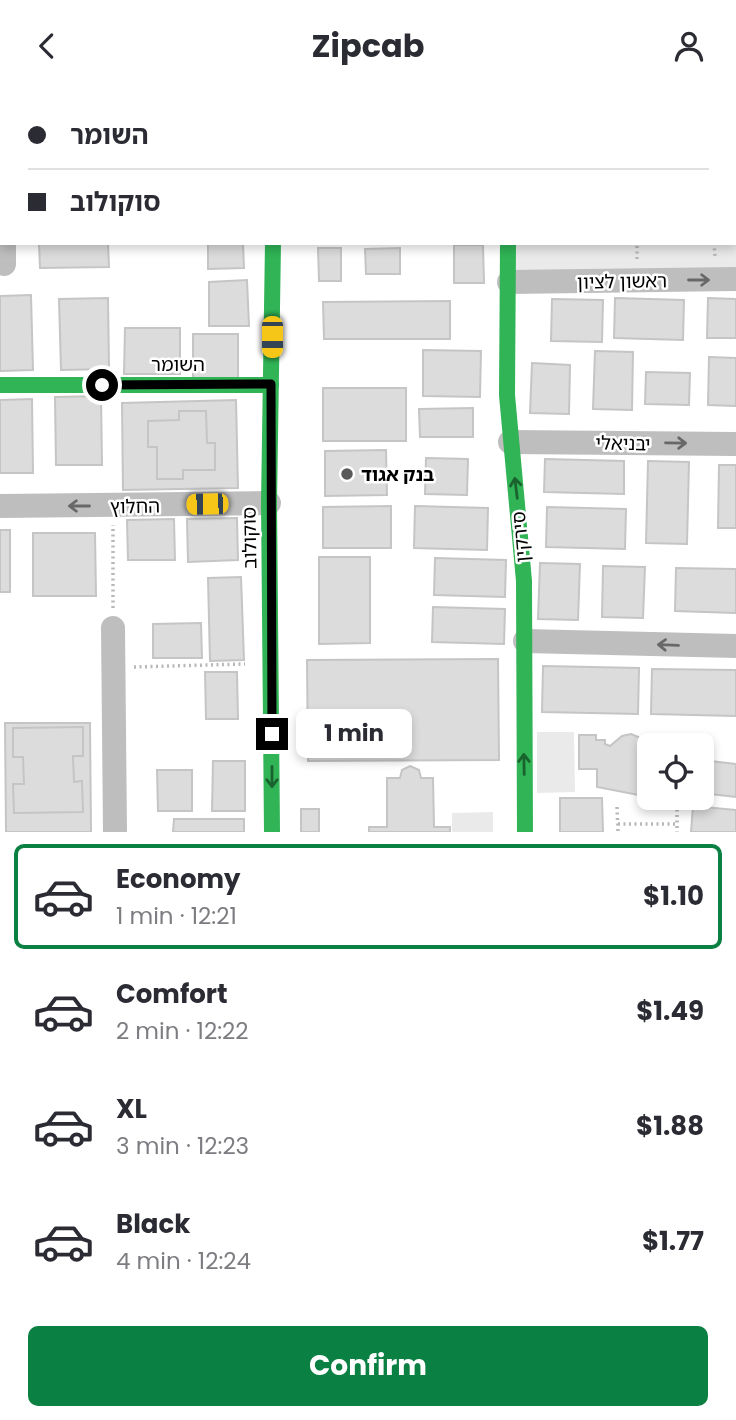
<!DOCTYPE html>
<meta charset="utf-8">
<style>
:root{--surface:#fff;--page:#f2f2f3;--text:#2b2b33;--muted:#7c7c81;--line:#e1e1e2;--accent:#0b8043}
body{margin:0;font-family:Poppins,"Noto Sans Hebrew",sans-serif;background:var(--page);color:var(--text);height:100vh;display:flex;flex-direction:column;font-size:26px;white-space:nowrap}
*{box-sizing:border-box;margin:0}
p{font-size:23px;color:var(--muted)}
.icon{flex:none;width:38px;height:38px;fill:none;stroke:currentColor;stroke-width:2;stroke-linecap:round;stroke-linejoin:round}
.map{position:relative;height:741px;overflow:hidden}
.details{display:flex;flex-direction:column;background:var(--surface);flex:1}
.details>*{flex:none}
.hud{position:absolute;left:0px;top:0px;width:737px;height:154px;box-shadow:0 4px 10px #0003;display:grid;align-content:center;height:154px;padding:0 28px;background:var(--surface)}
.fabs{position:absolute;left:637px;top:642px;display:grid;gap:14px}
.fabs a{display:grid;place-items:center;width:77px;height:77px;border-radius:10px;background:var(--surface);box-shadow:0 4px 10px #0003;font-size:35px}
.end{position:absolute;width:32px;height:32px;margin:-16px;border:9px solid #000;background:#fff;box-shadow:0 0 0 4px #fff}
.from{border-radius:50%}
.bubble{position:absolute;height:49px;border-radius:10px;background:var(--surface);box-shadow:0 4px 10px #0003;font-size:23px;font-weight:700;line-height:49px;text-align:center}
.car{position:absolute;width:21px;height:42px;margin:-21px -10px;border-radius:9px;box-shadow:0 0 5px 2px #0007;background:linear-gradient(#f5c518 24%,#345 0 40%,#f5c518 0 76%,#345 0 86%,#f5c518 0)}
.hud b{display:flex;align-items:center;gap:24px;height:66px;font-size:26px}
.hud b+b{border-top:2px solid var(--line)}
.hud i{width:18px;height:18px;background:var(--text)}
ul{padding:12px 0 0;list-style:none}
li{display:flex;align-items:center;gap:21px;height:105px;margin:0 14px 10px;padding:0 14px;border:4px solid transparent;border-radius:10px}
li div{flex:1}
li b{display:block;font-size:26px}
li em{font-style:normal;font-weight:700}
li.current{border-color:var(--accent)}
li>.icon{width:63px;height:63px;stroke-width:1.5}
.cta{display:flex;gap:14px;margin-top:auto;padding:14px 28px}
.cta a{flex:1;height:80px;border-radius:10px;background:var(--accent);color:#fff;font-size:28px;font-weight:700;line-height:80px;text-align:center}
header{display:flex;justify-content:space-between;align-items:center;height:91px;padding:0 28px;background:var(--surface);font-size:32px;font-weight:700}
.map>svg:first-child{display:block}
</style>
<header><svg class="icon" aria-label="back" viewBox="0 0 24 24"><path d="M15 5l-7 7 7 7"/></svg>Zipcab<svg class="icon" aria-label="person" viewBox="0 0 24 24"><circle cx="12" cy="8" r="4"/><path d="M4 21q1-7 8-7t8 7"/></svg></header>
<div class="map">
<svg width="736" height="741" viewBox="0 0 736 741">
<rect width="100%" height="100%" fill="#fff"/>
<g fill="#eaeaea">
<path d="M736,116V188L509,191L508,152H735Z"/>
<path d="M537,641H574L575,701L537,702Z"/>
<path d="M493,721V741H452V722Z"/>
</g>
<g fill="#dcdcdc" stroke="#c5c5c5" stroke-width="2">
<path d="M39,152H108L109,176L40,177Z"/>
<path d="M208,152H243L244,177L208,178Z"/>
<path d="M454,154H483L484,192H454Z"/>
<path d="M318,157H341V190H319Z"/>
<path d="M400,157V183H366L365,158Z"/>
<path d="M247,189L249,235H209V191Z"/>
<path d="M31,204L33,279L0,280V205Z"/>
<path d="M108,207L109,278L61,279L59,208Z"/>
<path d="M615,207L684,209L683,249L614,247Z"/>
<path d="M708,207L736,208V247H707Z"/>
<path d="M552,208L603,209L602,251L551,250Z"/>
<path d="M450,210V248H324L323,211Z"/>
<path d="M125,237H180V283H124Z"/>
<rect x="193" y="243" width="45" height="46"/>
<path d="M423,259L481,260L480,306L423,305Z"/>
<path d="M595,260L633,261L632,319L593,318Z"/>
<path d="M709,266L736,267V315L708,314Z"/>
<path d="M532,272L570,274L569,323L530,322Z"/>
<path d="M646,281L690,282L689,314L645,313Z"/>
<rect x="323" y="297" width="83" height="53"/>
<path d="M101,305L102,374H56L55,306Z"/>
<path d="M32,308L33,382H0V309Z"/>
<path d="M236,309L238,397L123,399L122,312Z"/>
<path d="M473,317V346H420L419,318Z"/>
<path d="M179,320H206L207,352H215V379H183V388H157V356H148V330L179,329Z"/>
<path d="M386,359L387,404L325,405V360Z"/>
<path d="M426,367L468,368L467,404L425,403Z"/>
<path d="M545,368L624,370V403L544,401Z"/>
<path d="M648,370L689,371L687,453L646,452Z"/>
<path d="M719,374H736V437H718Z"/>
<path d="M391,415V457H323V416Z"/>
<path d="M415,415L488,417L487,459L414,457Z"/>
<path d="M547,416L626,418L625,458L546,456Z"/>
<path d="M237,427L238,469L188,471L187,428Z"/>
<path d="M174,428L175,469H128L127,429Z"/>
<rect x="0" y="439" width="10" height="62"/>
<path d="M33,442H95L96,505H33Z"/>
<path d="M319,466H370V552L319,553Z"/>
<path d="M435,467L506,469L505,506L434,504Z"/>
<path d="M540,472L580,473L578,529L538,528Z"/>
<path d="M603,475L645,476L643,527L602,526Z"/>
<path d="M676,477L736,478V522L675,520Z"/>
<path d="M241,486L244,569L210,570L208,487Z"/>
<path d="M433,516L505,518L504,553L432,551Z"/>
<path d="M201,532L202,567H153V533Z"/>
<path d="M498,568L499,669L308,670L307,569Z"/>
<path d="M543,575L639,577L638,623L542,621Z"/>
<path d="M652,578L736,579V625L651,623Z"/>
<path d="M205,581H237L238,628H206Z"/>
<path d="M5,632H90L91,741H6Z"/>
<path d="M83,636V665H73L74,691L82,690L83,721L14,722L13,693H24L23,666H13V637Z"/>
<path d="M631,643L652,652L674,653L649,654V706L597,696V678H579V644H596V649H605V653L610,655L622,645Z"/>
<path d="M702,669L736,673V706L702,702Z"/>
<path d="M213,670H245V720H212Z"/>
<path d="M410,675L419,679L421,687H433L434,736H450V741H369V736H387V687H400L402,679Z"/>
<path d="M157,679H192V720H158Z"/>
<path d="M560,707H602L603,741H560Z"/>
<path d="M693,715L736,719V741H691Z"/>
<rect x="301" y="718" width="18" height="23"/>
<path d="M174,728H244V741H173Z"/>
</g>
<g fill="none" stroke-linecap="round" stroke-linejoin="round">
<g stroke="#b8b8b8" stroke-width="3.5" stroke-dasharray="2 3.5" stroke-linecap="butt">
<path d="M714,152L715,166"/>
<path d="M637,168V152"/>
<path d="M113,517V434"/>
<path d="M134,576L245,573"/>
<path d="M677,713V741"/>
<path d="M617,716L618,741"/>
<path d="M618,733H677"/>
</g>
<g stroke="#bebebe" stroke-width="24">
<path d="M3,0V2"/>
<path d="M509,2V0"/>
<path d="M735,116H736"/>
<path d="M4,152V173"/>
<path d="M509,191L736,188"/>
<path d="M510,351L736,353"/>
<path d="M0,415L269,412"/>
<path d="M113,537L115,741"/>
<path d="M525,550L736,555"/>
</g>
<g stroke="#30b455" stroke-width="16">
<path d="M274,0V2"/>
<path d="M508,152L507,304L524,490L525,741"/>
<path d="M0,294H271"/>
<path d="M272,741L269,412L273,152"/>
</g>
</g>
<defs><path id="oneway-shaft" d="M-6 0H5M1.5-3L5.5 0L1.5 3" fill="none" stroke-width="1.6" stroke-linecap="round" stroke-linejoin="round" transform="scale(1.75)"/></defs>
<g stroke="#686868">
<use href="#oneway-shaft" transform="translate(699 189)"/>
<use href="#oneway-shaft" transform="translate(676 352) rotate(1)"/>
<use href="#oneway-shaft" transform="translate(79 415) rotate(-180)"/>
<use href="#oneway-shaft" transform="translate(668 554) rotate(-178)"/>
</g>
<g stroke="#1a632f">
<use href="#oneway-shaft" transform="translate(516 397) rotate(-97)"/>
<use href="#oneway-shaft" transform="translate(524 673) rotate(-91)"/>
<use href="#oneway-shaft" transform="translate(272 686) rotate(90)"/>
</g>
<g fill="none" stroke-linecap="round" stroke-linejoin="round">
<path stroke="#000" stroke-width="9" d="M102,294L271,293L272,643"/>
</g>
<circle fill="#595959" stroke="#fff" stroke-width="2.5" cx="347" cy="383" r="7"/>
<g text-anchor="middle" stroke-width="5" stroke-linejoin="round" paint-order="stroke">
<g font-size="19" fill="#000" stroke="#fff">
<text transform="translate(622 190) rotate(-1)" y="7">ראשון לציון</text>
<text x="178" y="280">השומר</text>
<text transform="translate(623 352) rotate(1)" y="7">יבניאלי</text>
<text transform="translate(135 415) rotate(-1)" y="7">החלוץ</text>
<text transform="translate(520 446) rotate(-95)" y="7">סירקין</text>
<text transform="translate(249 447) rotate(-91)" y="7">סוקולוב</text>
</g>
<g font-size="19" font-weight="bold" fill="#000" stroke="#fff" text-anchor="start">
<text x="361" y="390">בנק אגוד</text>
</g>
</g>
</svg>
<div class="fabs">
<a><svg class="icon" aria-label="locate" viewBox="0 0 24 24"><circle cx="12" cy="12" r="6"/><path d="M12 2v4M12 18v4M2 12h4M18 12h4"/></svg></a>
</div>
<i class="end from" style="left:102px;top:294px"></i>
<i class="end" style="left:272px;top:643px"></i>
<div class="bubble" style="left:296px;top:618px;width:116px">1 min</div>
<i class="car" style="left:272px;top:246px;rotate:180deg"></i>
<i class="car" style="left:207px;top:413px;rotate:269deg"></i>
<div class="hud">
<b><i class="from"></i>השומר</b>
<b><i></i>סוקולוב</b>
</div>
</div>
<section class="details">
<ul>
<li class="current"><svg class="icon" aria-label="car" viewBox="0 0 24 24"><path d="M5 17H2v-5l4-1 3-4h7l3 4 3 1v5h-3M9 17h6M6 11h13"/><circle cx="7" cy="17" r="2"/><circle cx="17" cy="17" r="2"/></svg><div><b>Economy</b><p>1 min · 12:21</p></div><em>$1.10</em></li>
<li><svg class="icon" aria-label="car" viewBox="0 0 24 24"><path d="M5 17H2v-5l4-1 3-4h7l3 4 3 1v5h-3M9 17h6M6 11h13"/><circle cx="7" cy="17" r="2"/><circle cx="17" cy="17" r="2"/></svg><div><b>Comfort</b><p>2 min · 12:22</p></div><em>$1.49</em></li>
<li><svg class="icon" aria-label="car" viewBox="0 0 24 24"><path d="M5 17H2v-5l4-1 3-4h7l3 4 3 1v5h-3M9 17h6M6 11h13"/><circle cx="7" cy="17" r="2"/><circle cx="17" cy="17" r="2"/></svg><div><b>XL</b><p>3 min · 12:23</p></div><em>$1.88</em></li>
<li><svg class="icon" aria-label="car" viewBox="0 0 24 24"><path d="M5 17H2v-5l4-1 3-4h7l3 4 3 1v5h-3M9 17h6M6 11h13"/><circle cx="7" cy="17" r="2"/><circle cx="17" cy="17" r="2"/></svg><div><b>Black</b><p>4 min · 12:24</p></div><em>$1.77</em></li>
</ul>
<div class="cta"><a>Confirm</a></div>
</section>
